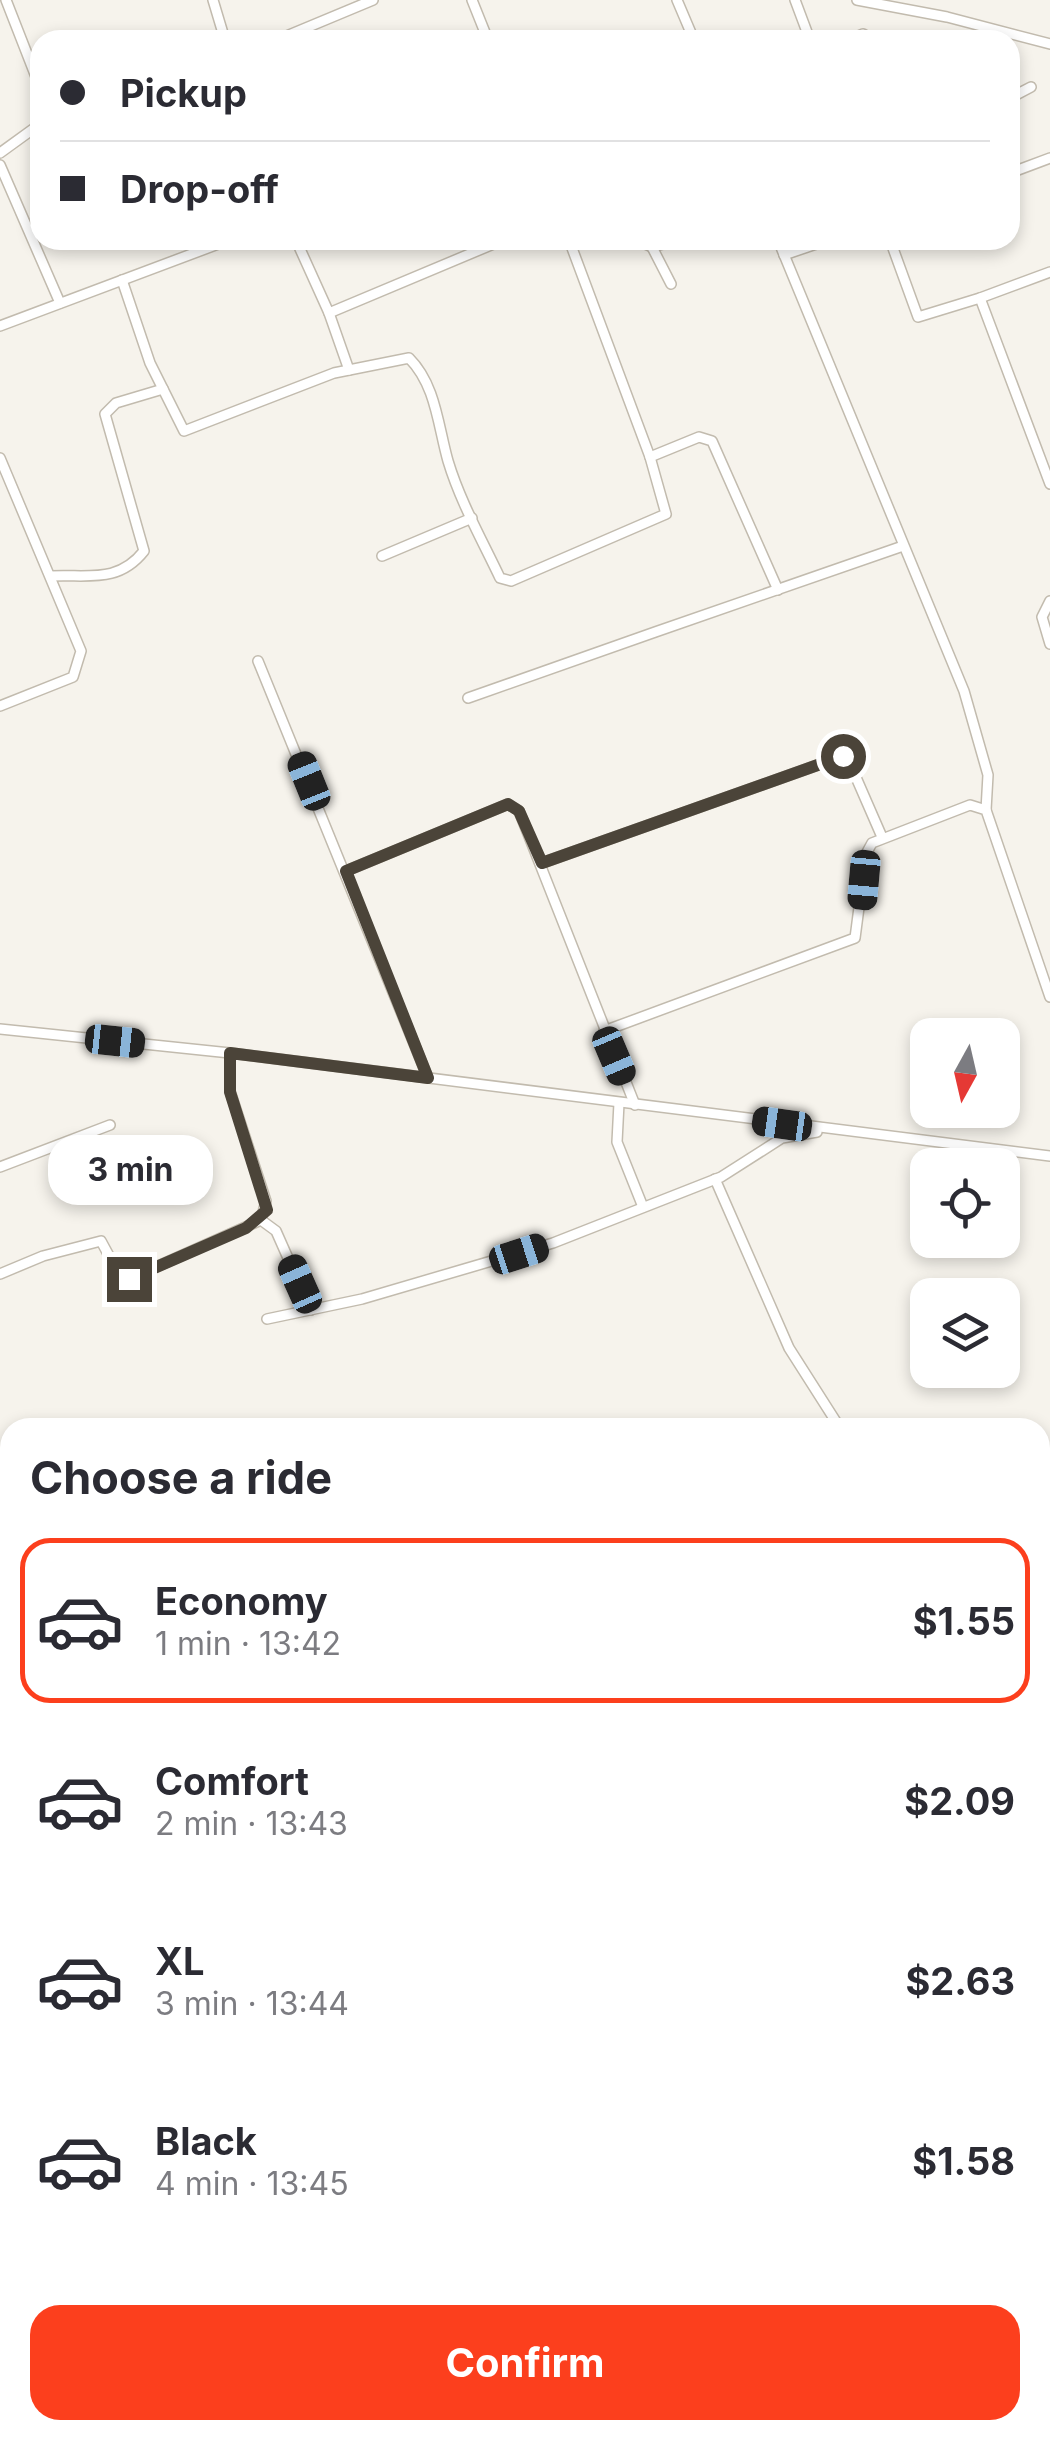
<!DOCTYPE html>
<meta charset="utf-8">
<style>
:root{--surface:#fff;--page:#f7f7f7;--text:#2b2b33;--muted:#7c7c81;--line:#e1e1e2;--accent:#fc3f1d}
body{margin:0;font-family:Inter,sans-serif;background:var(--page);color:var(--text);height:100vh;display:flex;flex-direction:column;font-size:38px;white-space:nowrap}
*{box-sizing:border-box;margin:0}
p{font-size:32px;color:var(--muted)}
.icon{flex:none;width:55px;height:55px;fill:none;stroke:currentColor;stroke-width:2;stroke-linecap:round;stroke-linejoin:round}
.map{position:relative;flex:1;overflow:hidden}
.side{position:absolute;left:0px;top:1418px;width:1050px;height:1022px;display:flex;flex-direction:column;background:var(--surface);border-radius:30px 30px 0 0;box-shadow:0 5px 15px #0003}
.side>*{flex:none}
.top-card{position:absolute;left:30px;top:30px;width:990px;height:220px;border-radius:30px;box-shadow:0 5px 15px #0003;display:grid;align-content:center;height:220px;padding:0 30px;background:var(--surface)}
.needle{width:65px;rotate:188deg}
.tools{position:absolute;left:910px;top:1018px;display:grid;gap:20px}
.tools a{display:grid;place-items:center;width:110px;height:110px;border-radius:20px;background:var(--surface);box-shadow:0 5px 15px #0003;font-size:50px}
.end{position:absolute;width:45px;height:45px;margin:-22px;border:12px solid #4b4439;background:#fff;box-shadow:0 0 0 5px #fff}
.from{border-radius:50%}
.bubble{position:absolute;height:70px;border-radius:30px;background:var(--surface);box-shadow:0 5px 15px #0003;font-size:32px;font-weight:700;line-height:70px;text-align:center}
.car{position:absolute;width:30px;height:60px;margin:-30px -15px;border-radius:12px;box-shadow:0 0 8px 2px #0007;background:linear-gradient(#222 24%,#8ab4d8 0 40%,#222 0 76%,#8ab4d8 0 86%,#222 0)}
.top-card b{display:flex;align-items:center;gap:35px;height:95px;font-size:38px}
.top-card b+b{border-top:2px solid var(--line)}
.top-card i{width:25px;height:25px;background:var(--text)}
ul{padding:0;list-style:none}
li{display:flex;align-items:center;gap:30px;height:165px;margin:0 20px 15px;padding:0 10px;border:5px solid transparent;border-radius:30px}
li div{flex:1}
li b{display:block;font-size:38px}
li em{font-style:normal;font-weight:700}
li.on{border-color:var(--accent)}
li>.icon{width:90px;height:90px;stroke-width:1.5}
h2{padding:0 30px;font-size:45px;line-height:120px}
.button{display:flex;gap:20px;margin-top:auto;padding:20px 30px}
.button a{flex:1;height:115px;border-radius:30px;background:var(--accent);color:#fff;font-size:40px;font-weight:700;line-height:115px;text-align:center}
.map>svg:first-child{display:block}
</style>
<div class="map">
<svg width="1050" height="2438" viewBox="0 0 1050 2438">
<rect width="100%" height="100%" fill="#f6f3ec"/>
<g fill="#e6e2dd">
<path d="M1040,2313L1050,2315V2438L833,2435L835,2430H1040Z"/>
<path d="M487,2430H725L722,2438H484Z"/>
</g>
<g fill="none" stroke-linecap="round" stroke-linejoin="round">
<g stroke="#a9d4f2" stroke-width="18">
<path d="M1040,1828H1050"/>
<path d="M0,2003L10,1998"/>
</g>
<g stroke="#c2bbae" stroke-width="12">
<g id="minor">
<path d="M6,0L40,87"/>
<path d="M213,0L225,40"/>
<path d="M472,0L488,40"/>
<path d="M677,0L694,40"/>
<path d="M795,0L810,40"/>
<path d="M857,0L947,17L1050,44"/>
<path d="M277,40L373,0"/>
<path d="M849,40L863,34L873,40"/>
<path d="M1010,98L1031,87"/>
<path d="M0,153L40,124"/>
<path d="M0,165L60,303"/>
<path d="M1010,173L1050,158"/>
<path d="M296,240L329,313L503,240"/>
<path d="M636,240L652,247L678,240"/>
<path d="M778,240L964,691L988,775L986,810"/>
<path d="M890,240L918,317L980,298L1050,484"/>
<path d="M652,247L671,284"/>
<path d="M784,255L828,240"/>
<path d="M122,280L150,363L184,431L334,373L409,358C436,385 438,426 448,461C460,501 482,540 500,578L511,581L666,514L650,457L569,240"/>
<path d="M980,298L1050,272"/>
<path d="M329,313L349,370"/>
<path d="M0,326L229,240"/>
<path d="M650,457L699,437L712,441L778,590"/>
<path d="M0,458L81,651L73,677L0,706"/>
<path d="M382,556L472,518"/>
<path d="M51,576C87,574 118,584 144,551L105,414L116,403L163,389"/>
<path d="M1050,601L1042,617L1050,644"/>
<path d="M258,661L428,1078"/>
<path d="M468,698C613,646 757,597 903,546"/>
<path d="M542,863L843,756L848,759L882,837"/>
<path d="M346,871L508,804L519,811L635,1105"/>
<path d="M0,1029L230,1053L1050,1156"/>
<path d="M604,1031L855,938L866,854L872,843L970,805L986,810L1050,997"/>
<path d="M619,1103L617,1142L643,1207"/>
<path d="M0,1167L110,1125"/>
<path d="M715,1179L789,1348L840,1428"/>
<path d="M261,1220L276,1231L311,1310"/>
<path d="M0,1274L43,1256L101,1241L120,1276L129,1279L261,1220L266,1201L230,1091V1053"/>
<path d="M267,1319L362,1299L553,1243L721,1177L782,1138L817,1132"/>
<path d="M0,1553L10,1554"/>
<path d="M1040,1601L1050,1598"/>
<path d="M810,2430L811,2438"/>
<path d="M469,2438L473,2430"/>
</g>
</g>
<g stroke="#e6c16a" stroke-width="19">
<g id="primary">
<path d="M1040,1647L1050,1620"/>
<path d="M1040,1692L1050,1666"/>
<path d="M750,2438L752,2430"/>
<path d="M766,2438L769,2430"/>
</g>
</g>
<use href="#minor" stroke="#fff" stroke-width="9"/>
<use href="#primary" stroke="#ffe39c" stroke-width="15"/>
</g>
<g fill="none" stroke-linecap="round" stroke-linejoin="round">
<path stroke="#4b4439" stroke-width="12" d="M129,1279L246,1228L267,1210L230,1092V1053L428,1078L346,871L508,804L519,811L542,863L843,756"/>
</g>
</svg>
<div class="tools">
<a><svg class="needle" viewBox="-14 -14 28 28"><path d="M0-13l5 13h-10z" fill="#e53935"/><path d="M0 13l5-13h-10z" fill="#7c7c81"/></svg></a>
<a><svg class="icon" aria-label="locate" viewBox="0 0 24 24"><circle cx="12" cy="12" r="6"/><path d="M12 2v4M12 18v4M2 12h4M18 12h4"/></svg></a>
<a><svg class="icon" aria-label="layers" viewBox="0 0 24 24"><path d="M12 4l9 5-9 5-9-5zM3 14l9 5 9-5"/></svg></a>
</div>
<i class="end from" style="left:843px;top:756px"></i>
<i class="end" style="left:129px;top:1279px"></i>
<div class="bubble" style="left:48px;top:1135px;width:165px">3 min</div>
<i class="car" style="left:309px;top:781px;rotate:338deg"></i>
<i class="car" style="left:864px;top:880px;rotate:185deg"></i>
<i class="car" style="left:115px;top:1041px;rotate:96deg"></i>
<i class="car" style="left:614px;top:1056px;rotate:157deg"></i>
<i class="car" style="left:782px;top:1124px;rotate:278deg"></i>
<i class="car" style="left:519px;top:1254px;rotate:72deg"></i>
<i class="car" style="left:300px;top:1284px;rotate:336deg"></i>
<div class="top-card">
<b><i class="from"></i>Pickup</b>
<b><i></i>Drop-off</b>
</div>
<section class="side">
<h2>Choose a ride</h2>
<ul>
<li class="on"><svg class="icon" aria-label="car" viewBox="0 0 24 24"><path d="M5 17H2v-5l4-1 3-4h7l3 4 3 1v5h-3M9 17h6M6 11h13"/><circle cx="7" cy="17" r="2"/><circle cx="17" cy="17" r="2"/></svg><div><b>Economy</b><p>1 min · 13:42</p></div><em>$1.55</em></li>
<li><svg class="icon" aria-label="car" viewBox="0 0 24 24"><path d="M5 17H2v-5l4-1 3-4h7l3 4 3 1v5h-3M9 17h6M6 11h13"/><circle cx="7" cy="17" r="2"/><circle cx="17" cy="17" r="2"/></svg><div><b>Comfort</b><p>2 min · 13:43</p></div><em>$2.09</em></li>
<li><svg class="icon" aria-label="car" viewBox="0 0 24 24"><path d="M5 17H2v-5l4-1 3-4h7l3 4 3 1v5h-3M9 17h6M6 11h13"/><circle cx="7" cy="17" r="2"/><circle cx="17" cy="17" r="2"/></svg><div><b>XL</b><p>3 min · 13:44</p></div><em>$2.63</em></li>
<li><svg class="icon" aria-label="car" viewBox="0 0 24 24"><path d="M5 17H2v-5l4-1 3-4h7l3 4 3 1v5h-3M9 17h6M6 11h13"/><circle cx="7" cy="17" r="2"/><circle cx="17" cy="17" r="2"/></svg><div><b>Black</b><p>4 min · 13:45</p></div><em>$1.58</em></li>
</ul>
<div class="button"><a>Confirm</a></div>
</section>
</div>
